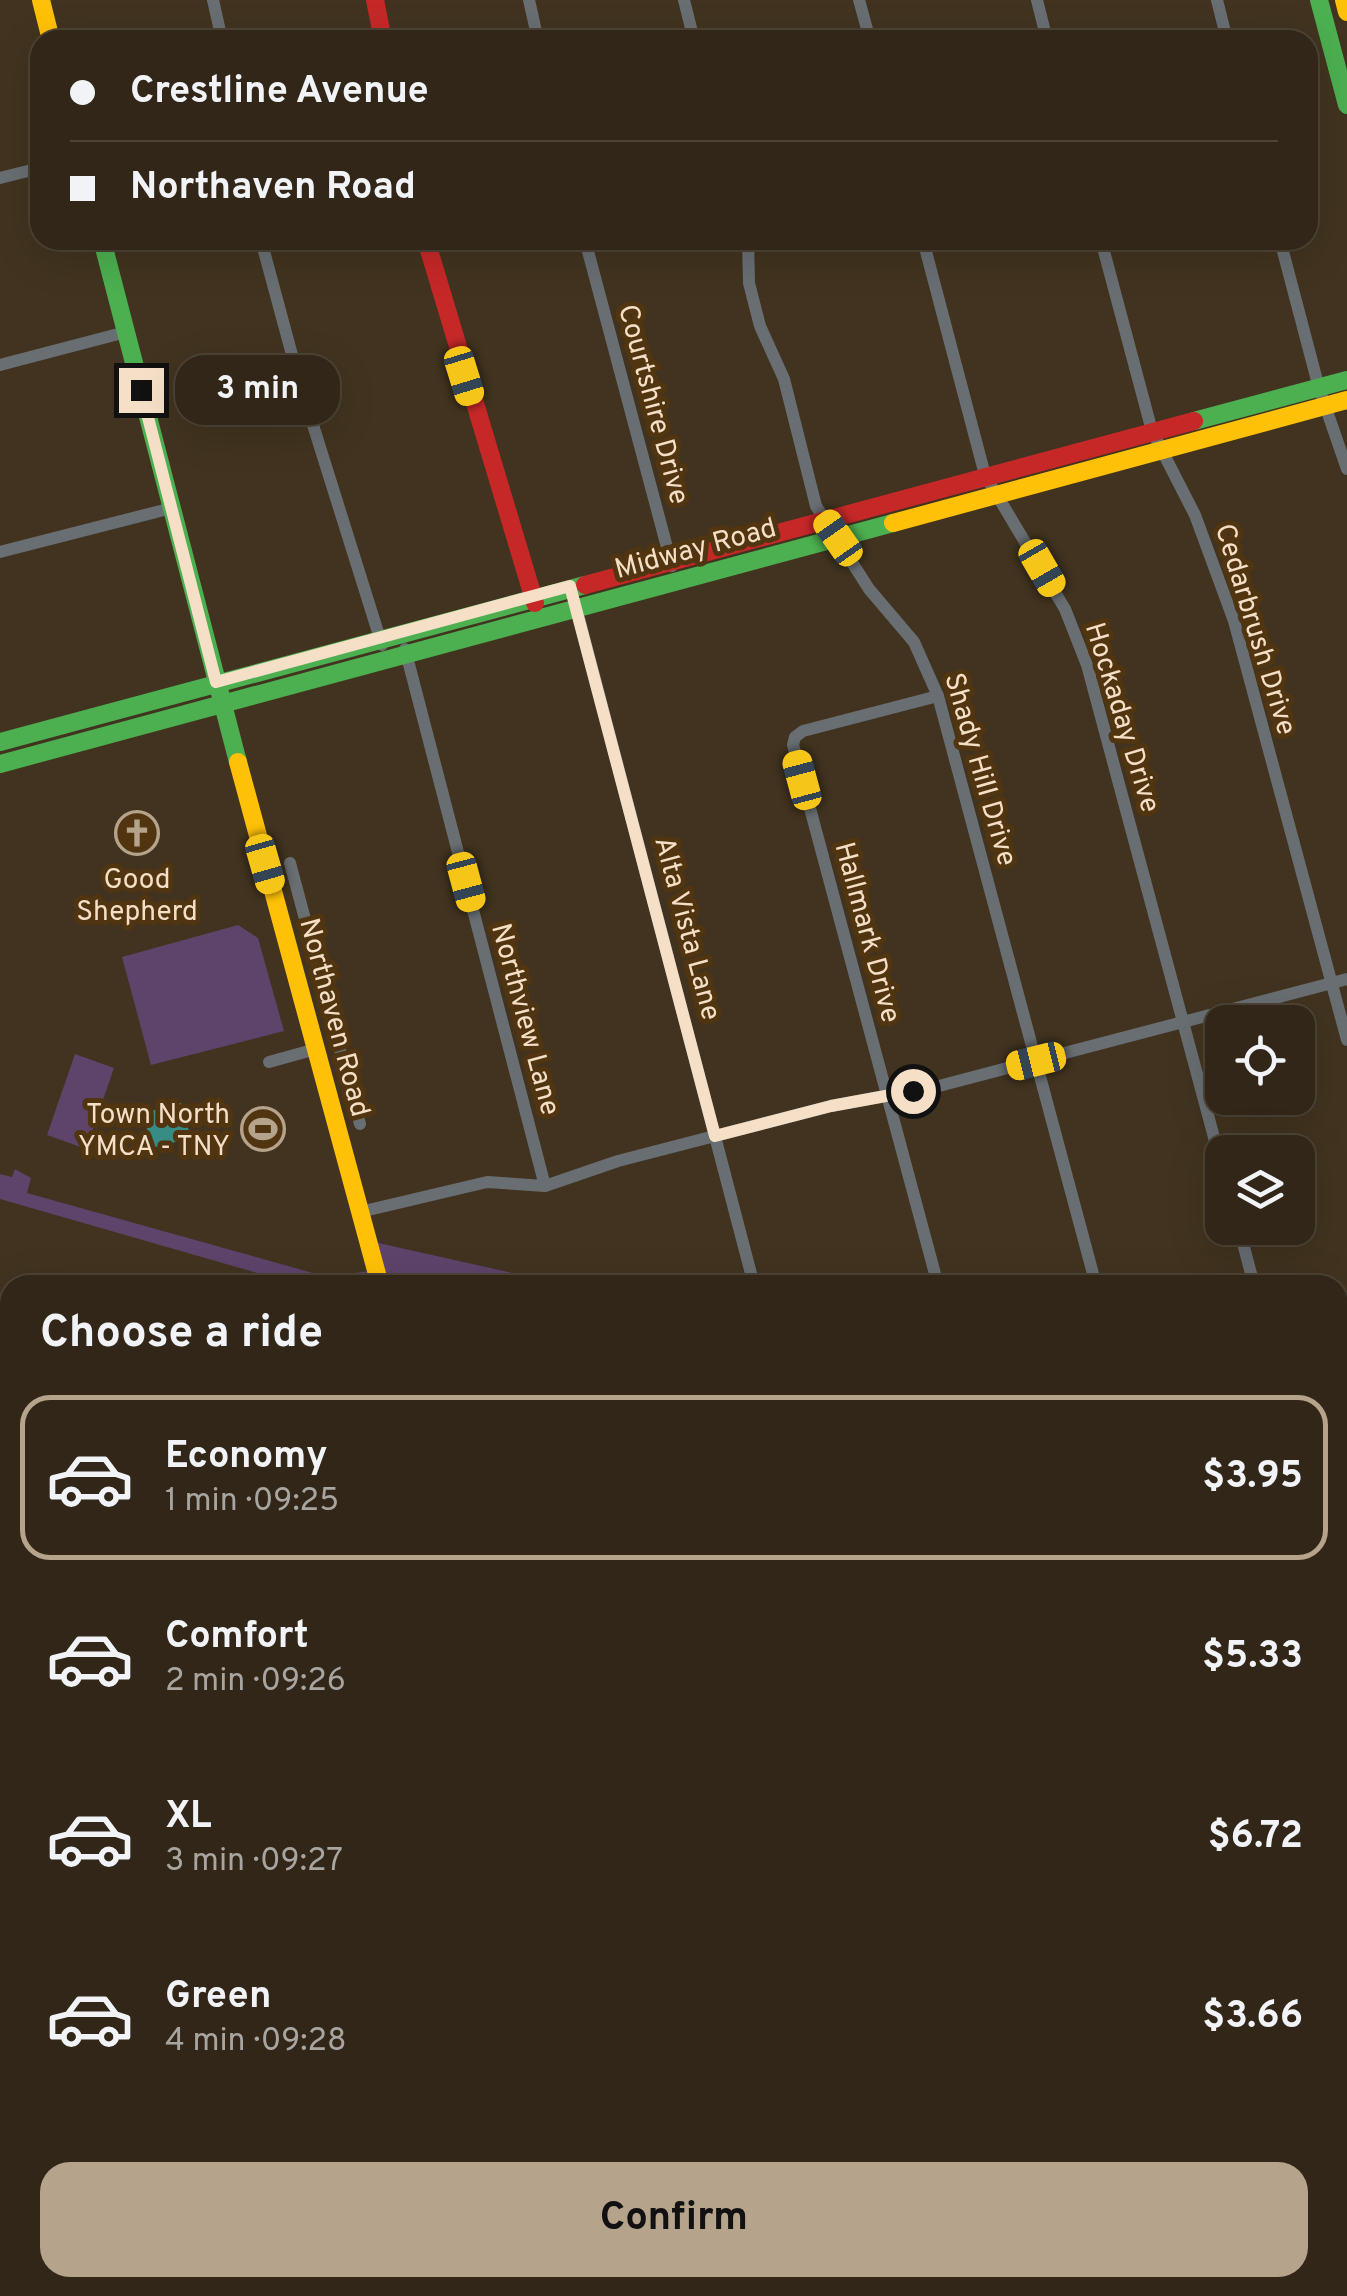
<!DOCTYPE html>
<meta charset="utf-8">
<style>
:root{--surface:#312617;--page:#3d3224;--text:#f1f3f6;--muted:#a8a5a1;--line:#4c4336;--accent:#b6a38c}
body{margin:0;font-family:Overpass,sans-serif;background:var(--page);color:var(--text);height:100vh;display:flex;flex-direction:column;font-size:38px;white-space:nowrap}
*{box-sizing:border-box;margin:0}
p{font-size:32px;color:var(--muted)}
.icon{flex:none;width:55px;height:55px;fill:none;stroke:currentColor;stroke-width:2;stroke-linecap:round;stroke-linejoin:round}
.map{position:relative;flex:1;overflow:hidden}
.drawer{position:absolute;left:0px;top:1275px;width:1348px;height:1022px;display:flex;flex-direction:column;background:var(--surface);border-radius:30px 30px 0 0;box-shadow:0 10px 40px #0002,0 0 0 2px var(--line)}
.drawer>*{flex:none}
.banner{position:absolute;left:30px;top:30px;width:1288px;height:220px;border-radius:30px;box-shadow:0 10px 40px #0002,0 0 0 2px var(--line);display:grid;align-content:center;height:220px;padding:0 40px;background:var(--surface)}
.tools{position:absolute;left:1205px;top:1005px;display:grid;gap:20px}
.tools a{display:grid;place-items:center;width:110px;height:110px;border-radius:20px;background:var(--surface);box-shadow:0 10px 40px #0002,0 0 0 2px var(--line);font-size:50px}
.end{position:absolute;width:45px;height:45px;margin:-22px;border:12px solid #f5dfc7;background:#111;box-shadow:0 0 0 5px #111}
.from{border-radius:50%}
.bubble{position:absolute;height:70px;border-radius:30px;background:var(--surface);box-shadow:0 10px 40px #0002,0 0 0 2px var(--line);font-size:32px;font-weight:700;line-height:70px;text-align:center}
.car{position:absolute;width:30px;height:60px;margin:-30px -15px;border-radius:12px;box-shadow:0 0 8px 2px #0007;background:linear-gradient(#f5c518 24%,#345 0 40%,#f5c518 0 76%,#345 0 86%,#f5c518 0)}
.banner b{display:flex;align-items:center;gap:35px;height:95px;font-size:38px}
.banner b+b{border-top:2px solid var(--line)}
.banner i{width:25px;height:25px;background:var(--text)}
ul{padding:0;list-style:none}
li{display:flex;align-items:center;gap:30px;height:165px;margin:0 20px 15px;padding:0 20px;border:5px solid transparent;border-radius:30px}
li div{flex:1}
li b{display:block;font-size:38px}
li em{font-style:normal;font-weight:700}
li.current{border-color:var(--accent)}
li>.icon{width:90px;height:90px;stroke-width:1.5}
h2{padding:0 40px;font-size:45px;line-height:120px}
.primary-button{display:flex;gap:20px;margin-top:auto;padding:20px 40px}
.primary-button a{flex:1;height:115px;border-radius:30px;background:var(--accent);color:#111;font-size:40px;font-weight:700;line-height:115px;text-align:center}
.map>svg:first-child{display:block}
</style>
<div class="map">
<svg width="1347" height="2296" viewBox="0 0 1347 2296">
<rect width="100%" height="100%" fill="#41331f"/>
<g fill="#5e436a">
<path d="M238,925L258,938L284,1031L151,1065L122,957Z"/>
<path d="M75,1054L114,1068L86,1149L47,1135Z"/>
<path d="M15,1169L31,1178L27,1193L338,1280L341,1275L369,1271L374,1285H299L0,1199V1174L12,1177Z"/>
<path d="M374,1242L535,1278L537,1285H385Z"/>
<path d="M1347,2103V2238L1338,2241V2105Z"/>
</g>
<path fill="#378c86" d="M181,1103L191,1138L152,1148L143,1113Z"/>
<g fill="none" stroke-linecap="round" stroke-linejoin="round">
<g stroke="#686e72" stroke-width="12">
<path d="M213,0L222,40"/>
<path d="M529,0L538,40"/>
<path d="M684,0L694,40"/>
<path d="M859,0L870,40"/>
<path d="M1037,0L1047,40"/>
<path d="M1217,0L1227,40"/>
<path d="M0,178L40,168"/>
<path d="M261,240L298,377L382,645"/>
<path d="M585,240L672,566"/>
<path d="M748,240L749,283L760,326L784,379L816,506L869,589L914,642L938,696L1096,1285"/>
<path d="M923,240L985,475L1065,609L1087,665L1222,1167"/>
<path d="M1101,240L1152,431L1195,515L1234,621L1347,1040"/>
<path d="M1280,240L1319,388L1347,469"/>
<path d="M0,365L126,332"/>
<path d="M0,552L172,508"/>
<path d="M575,603L754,1285"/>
<path d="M405,649L545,1186"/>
<path d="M938,696L803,731L795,737L793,745L938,1285"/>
<path d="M290,863L360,1124"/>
<path d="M269,1062L316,1049"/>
<path d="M360,1212L487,1182L545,1186L618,1161L831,1106L939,1086L1347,979"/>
<path d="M1239,1228L1254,1285"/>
<path d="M0,1366L10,1363"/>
<path d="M0,1429L10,1467"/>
<path d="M1338,1596L1347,1632"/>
<path d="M194,2288L196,2296"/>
<path d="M387,2288L389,2296"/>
<path d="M1047,2288L1049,2296"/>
<path d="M1213,2288L1216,2296"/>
<path d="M0,2289L2,2296"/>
</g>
<g stroke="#4caf50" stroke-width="18">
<path d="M1319,0L1347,105"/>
<path d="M102,240L238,762"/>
<path d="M1194,421L1347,380"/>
<path d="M0,742L585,585"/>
<path d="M0,764L893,523"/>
</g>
<g stroke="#ffc107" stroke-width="18">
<path d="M41,0L51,40"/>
<path d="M1344,0L1347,12"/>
<path d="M893,523L1347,400"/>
<path d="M238,762L380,1285"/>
</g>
<g stroke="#c62828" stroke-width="18">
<path d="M375,0L383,40"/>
<path d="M426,240L535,603"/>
<path d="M585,585L1194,421"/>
<path d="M1338,1682L1347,1679"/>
<path d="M0,2048L10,2046"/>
<path d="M645,2288L649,2296"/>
</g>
</g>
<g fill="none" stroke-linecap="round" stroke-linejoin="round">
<path stroke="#f5dfc7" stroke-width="12" d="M141,390L216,682L570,586L715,1136L831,1106L913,1091"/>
</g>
<defs>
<g id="church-ring" transform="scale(2.25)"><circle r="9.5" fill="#503510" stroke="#b6a38c" stroke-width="1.5"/><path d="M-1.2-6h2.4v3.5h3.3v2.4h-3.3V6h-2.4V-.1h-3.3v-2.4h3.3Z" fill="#b6a38c"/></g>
<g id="stadium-ring" transform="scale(2.25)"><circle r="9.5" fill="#503510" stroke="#b6a38c" stroke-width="1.5"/><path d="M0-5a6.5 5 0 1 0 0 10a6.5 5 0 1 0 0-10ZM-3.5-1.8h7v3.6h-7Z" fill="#b6a38c"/></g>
</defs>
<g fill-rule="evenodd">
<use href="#church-ring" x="137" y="833"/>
<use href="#stadium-ring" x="263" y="1129"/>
</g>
<g text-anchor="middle" stroke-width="10" stroke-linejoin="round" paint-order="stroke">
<g font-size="28" fill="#f5dfc7" stroke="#503510">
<text transform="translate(655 404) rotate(75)" y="10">Courtshire Drive</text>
<text transform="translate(695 547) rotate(-15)" y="10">Midway Road</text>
<text transform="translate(1257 629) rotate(73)" y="10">Cedarbrush Drive</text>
<text transform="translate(1124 717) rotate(73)" y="10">Hockaday Drive</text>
<text transform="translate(982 769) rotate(74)" y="10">Shady Hill Drive</text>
<text transform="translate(689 928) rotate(75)" y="10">Alta Vista Lane</text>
<text transform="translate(869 932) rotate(75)" y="10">Hallmark Drive</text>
<text transform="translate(336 1017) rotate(75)" y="10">Northaven Road</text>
<text transform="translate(527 1019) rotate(75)" y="10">Northview Lane</text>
</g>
<g font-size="28" fill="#f5dfc7" stroke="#503510">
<text x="137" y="888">Good<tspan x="137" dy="32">Shepherd</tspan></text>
<text x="230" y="1123" text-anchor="end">Town North<tspan x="230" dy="32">YMCA - TNY</tspan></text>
</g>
</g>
</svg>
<div class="tools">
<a><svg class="icon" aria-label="locate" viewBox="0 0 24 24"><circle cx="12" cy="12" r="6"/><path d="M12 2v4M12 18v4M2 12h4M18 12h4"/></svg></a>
<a><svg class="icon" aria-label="layers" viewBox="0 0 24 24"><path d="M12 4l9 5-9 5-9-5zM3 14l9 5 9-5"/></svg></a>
</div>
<i class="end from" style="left:913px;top:1091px"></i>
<i class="end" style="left:141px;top:390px"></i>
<div class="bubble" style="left:175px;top:355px;width:165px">3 min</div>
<i class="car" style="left:464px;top:376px;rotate:163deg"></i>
<i class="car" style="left:838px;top:538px;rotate:325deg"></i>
<i class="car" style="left:1042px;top:568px;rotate:150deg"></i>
<i class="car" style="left:802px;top:780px;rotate:345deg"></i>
<i class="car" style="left:265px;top:864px;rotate:164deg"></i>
<i class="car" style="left:466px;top:882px;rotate:165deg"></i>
<i class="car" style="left:1036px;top:1061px;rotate:256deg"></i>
<div class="banner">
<b><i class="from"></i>Crestline Avenue</b>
<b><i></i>Northaven Road</b>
</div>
<section class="drawer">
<h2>Choose a ride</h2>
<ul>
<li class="current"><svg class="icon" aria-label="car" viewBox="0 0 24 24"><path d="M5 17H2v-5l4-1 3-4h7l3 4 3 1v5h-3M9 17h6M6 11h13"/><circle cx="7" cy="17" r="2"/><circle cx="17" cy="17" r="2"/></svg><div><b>Economy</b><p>1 min · 09:25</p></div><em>$3.95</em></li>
<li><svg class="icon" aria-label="car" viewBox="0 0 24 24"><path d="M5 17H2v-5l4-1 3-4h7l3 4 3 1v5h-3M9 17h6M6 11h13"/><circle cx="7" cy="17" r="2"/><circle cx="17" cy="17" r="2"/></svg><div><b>Comfort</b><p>2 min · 09:26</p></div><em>$5.33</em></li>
<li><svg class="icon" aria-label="car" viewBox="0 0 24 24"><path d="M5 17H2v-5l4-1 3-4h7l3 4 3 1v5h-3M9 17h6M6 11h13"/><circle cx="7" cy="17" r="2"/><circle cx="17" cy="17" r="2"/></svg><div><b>XL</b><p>3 min · 09:27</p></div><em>$6.72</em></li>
<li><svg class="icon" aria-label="car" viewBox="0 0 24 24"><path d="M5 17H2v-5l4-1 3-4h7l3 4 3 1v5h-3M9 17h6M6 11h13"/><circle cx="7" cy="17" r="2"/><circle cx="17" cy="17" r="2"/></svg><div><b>Green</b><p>4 min · 09:28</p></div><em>$3.66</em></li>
</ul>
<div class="primary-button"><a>Confirm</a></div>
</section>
</div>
